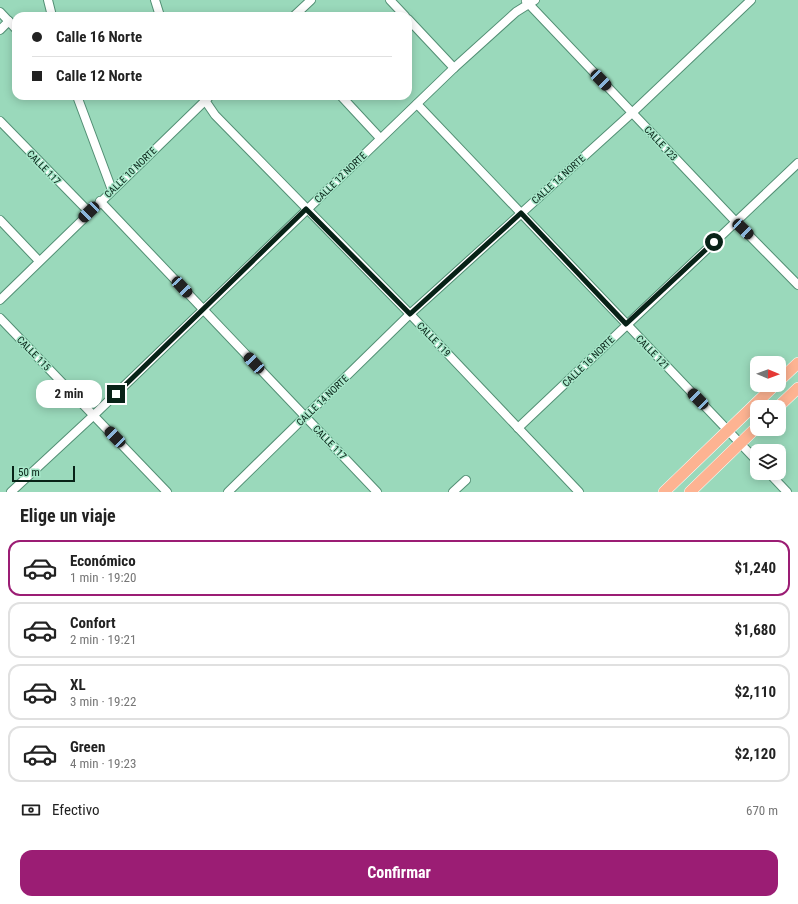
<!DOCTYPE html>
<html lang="es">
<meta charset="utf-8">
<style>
:root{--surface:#fff;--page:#f6f6f6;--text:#222;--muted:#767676;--line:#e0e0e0;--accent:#9b1d74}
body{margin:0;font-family:"Roboto Condensed",sans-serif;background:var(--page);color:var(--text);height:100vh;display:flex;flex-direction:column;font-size:15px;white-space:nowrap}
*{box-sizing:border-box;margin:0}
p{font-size:13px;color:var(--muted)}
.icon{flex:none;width:22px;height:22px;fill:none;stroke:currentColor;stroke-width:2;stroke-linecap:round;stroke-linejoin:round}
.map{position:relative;height:492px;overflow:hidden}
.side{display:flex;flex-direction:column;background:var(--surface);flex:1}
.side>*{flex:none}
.top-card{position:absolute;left:12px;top:12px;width:400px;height:88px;border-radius:12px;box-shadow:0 2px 10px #0003;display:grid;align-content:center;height:88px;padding:0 20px;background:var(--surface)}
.needle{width:26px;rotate:91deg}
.buttons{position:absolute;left:750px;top:356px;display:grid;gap:8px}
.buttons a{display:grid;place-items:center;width:36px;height:36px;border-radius:8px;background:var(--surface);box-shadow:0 2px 10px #0003;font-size:20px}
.scale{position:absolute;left:12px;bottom:10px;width:63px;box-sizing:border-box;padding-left:4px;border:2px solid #082217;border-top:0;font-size:11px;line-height:14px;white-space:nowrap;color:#082217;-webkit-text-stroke:3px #a6e6c8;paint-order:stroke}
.end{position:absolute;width:18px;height:18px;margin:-9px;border:5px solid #082217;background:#fff;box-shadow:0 0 0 2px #fff}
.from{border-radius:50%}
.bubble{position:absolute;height:28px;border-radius:12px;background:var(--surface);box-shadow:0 2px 10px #0003;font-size:13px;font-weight:700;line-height:28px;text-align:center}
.car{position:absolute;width:12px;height:24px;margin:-12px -6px;border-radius:5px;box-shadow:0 0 3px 1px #0007;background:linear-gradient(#222 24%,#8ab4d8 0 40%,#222 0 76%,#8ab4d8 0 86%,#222 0)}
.top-card b{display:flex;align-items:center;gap:14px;height:38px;font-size:15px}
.top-card b+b{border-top:1px solid var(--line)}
.top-card i{width:10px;height:10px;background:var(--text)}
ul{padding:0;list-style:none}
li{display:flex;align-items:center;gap:12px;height:56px;margin:0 8px 6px;padding:0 12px;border:2px solid var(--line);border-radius:12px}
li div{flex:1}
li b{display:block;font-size:15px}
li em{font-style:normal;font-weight:700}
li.selected{border-color:var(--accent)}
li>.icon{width:36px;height:36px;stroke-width:1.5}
h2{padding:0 20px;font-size:18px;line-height:48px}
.pay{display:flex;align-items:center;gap:10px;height:44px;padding:0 20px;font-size:15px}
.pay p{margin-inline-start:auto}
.cta{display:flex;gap:8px;margin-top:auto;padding:8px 20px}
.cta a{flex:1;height:46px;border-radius:12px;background:var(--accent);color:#fff;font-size:16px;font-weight:700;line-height:46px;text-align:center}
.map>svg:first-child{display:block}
</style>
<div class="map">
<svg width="798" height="492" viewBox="0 0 798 492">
<rect width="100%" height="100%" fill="#9ad9bb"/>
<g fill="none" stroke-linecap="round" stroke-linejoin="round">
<g stroke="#528f74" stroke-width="10">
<g id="minor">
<path d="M48,0L52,16"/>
<path d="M155,0L160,16"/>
<path d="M390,0L405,16"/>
<path d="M526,1L736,222L798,285"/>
<path d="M0,12L16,29"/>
<path d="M294,16L311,0"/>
<path d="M408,19L454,68"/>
<path d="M0,30L9,21"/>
<path d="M77,96L112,190"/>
<path d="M202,96L215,115L410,314L579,492"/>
<path d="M341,96L380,138"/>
<path d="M417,104L757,461"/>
<path d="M0,121L89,212"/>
<path d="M100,201L377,492"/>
<path d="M0,220L39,261"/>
<path d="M0,300L210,96"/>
<path d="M0,318L167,492"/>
<path d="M518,428L798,163"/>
<path d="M769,473L787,492"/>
<path d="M11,492L94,415L454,68L516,12L535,0"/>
<path d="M228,492L410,314L633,112L751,0"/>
<path d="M453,492L466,480"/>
</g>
</g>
<g stroke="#fff" stroke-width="12">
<g id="major">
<path d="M779,381L798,363"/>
<path d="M778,407L798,388"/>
<path d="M664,492L775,385"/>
<path d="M690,492L757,427"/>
</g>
</g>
<use href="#minor" stroke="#fff" stroke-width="8"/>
<use href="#major" stroke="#fdb392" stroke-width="11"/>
</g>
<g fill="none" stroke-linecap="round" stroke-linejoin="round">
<path stroke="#082217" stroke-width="5" d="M116,394L306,209L410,314L521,213L626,324L714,242"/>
</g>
<g text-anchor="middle" stroke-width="3" stroke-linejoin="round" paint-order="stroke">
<g font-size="10" fill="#082217" stroke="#a6e6c8">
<text transform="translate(661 143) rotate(47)" y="4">CALLE 123</text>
<text transform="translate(44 167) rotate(46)" y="4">CALLE 117</text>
<text transform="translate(130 172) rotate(-44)" y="4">CALLE 10 NORTE</text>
<text transform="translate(340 177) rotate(-44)" y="4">CALLE 12 NORTE</text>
<text transform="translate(558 179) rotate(-42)" y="4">CALLE 14 NORTE</text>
<text transform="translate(434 339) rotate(46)" y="4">CALLE 119</text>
<text transform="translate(653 352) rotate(46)" y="4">CALLE 121</text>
<text transform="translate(34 353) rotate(46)" y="4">CALLE 115</text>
<text transform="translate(588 361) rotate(-44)" y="4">CALLE 16 NORTE</text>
<text transform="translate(322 400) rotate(-44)" y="4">CALLE 14 NORTE</text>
<text transform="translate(330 442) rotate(46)" y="4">CALLE 117</text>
</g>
</g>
</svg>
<div class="buttons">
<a><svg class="needle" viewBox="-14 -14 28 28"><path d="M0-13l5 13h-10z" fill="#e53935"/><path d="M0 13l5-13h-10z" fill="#767676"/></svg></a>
<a><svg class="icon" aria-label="locate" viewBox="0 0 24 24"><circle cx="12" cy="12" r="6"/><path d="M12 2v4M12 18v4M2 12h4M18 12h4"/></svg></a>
<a><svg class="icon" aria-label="layers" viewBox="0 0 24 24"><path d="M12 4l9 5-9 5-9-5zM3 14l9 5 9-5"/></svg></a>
</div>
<div class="scale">50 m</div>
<i class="end from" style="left:714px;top:242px"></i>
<i class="end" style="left:116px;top:394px"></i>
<div class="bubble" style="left:36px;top:380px;width:66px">2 min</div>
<i class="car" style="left:601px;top:80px;rotate:136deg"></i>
<i class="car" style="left:89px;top:212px;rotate:226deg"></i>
<i class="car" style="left:743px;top:229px;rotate:133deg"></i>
<i class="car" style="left:182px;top:287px;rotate:137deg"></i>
<i class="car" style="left:254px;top:363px;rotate:317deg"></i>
<i class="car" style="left:698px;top:399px;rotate:316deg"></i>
<i class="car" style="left:115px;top:437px;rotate:316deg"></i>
<div class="top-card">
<b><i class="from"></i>Calle 16 Norte</b>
<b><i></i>Calle 12 Norte</b>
</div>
</div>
<section class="side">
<h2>Elige un viaje</h2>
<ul>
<li class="selected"><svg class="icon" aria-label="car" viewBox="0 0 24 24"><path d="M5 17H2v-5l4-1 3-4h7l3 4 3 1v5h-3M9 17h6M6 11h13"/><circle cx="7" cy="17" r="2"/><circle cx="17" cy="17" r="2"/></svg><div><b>Económico</b><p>1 min · 19:20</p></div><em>$1,240</em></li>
<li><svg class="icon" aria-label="car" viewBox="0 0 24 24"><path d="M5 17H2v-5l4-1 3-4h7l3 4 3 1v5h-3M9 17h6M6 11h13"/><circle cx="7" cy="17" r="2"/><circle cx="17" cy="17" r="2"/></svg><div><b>Confort</b><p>2 min · 19:21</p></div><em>$1,680</em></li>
<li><svg class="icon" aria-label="car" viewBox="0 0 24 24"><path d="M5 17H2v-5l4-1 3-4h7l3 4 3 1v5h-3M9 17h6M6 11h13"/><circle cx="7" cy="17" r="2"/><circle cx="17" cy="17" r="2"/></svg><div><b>XL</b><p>3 min · 19:22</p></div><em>$2,110</em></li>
<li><svg class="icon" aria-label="car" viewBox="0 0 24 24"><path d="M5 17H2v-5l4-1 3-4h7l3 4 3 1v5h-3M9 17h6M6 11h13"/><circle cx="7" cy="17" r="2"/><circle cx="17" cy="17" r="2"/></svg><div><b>Green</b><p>4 min · 19:23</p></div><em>$2,120</em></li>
</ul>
<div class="pay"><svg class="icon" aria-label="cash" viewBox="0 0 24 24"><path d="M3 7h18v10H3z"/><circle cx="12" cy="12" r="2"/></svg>Efectivo<p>670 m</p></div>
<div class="cta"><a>Confirmar</a></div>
</section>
